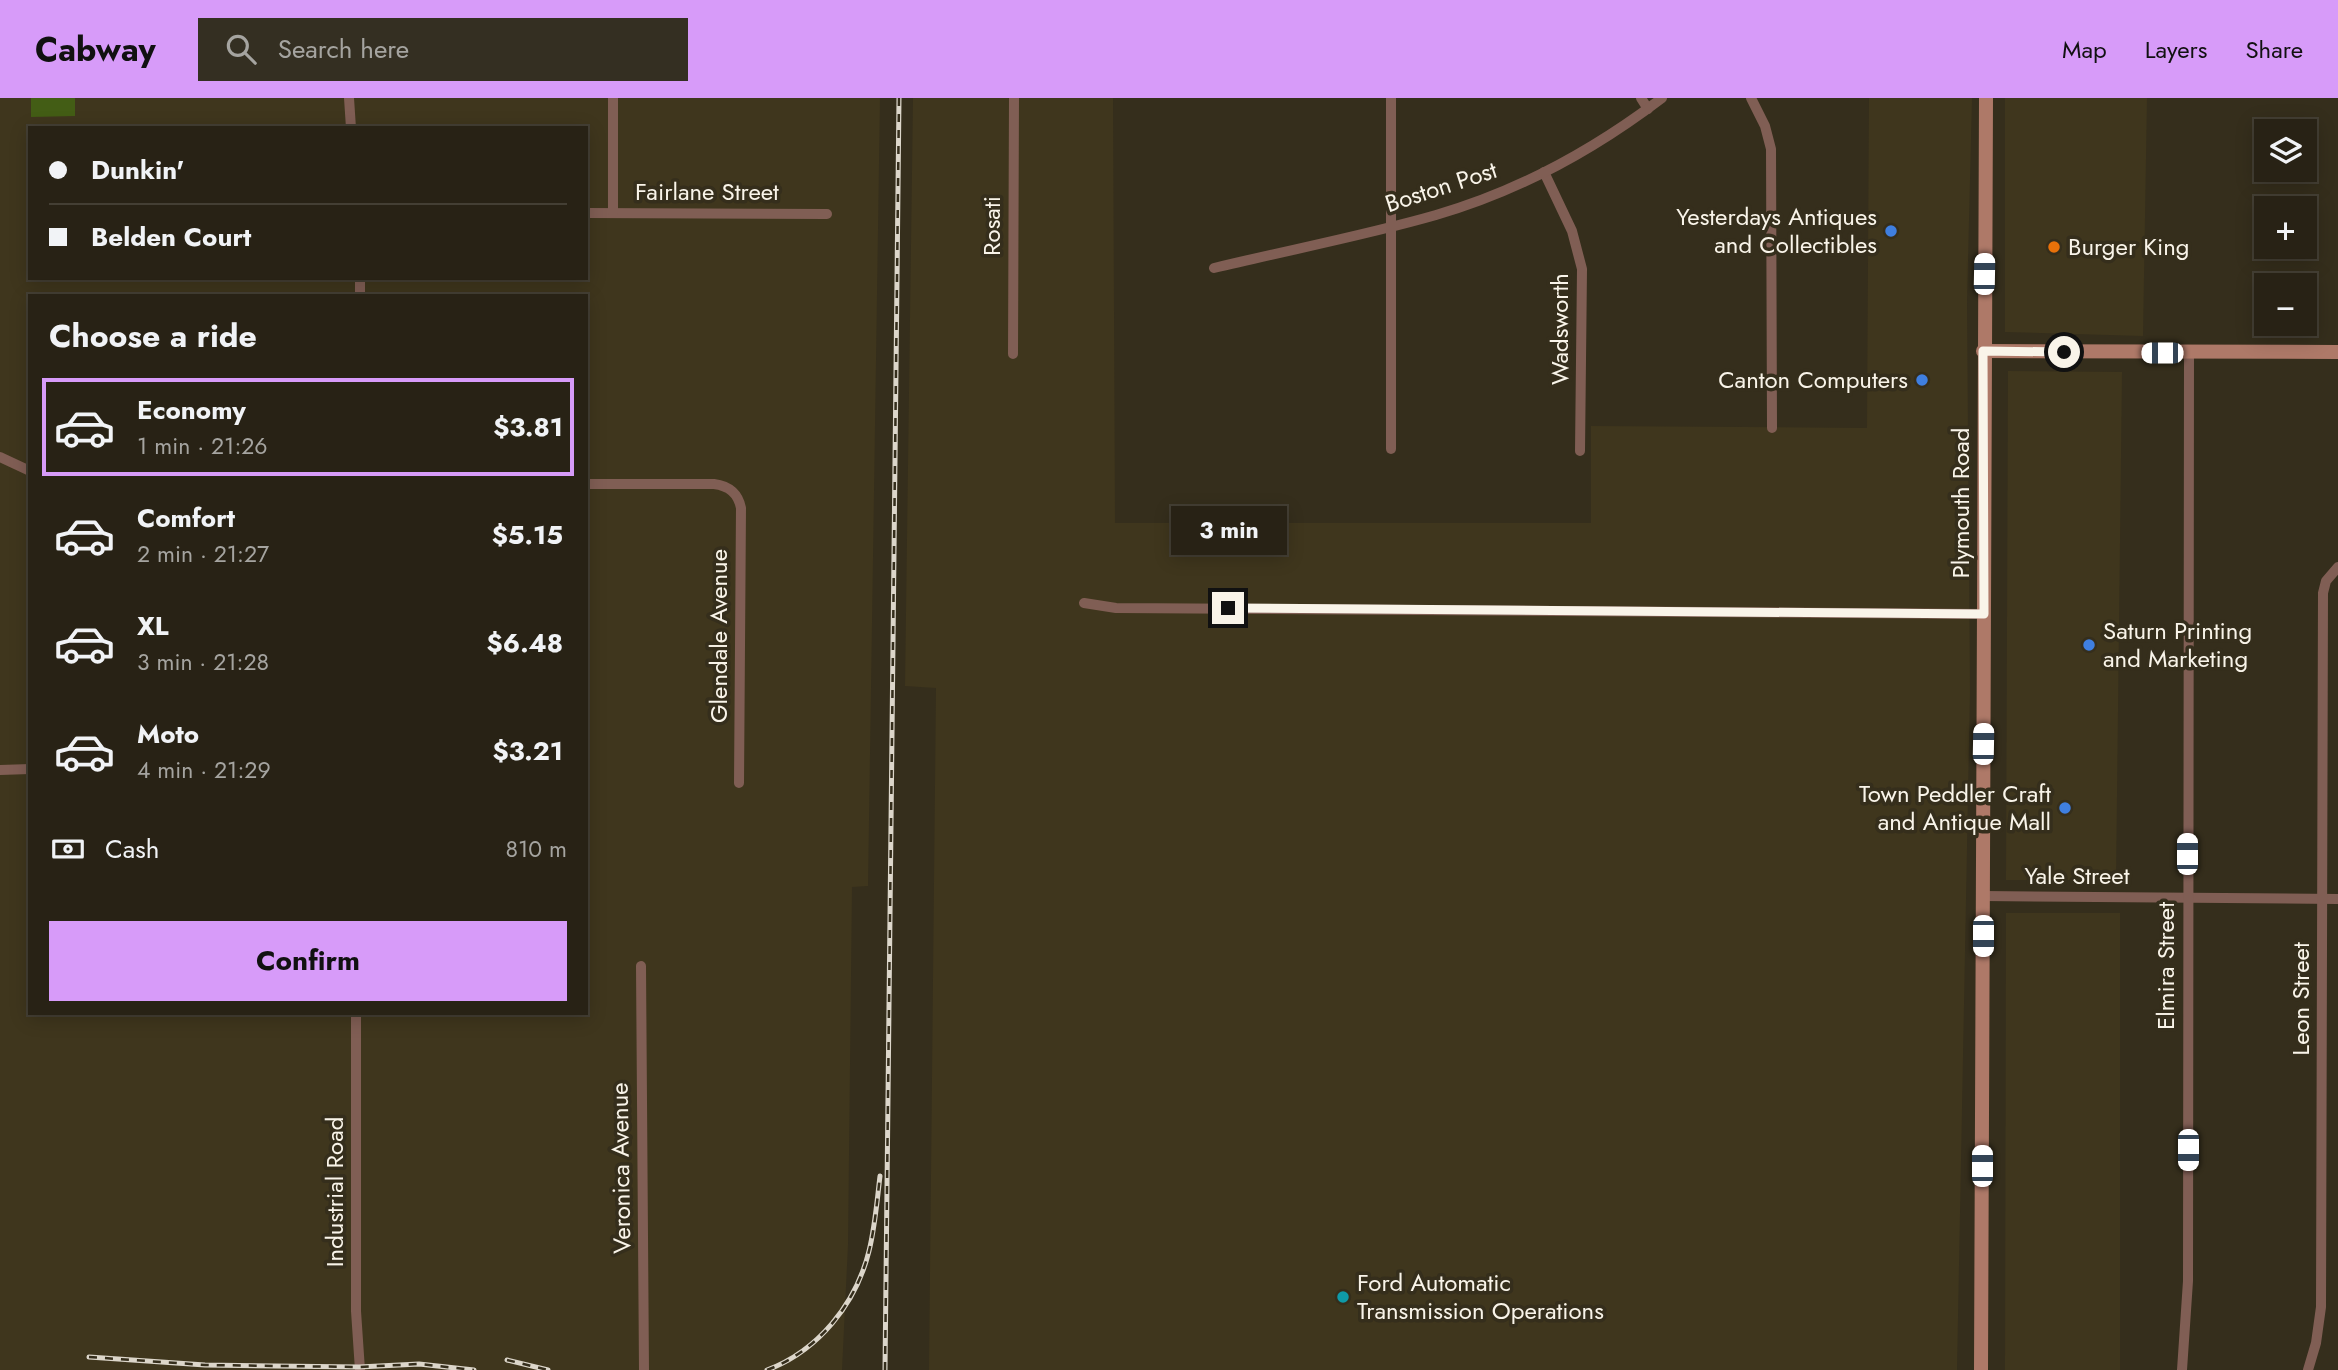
<!DOCTYPE html>
<meta charset="utf-8">
<style>
:root{--surface:#282215;--page:#342f22;--text:#f1f3f6;--muted:#a5a4a0;--line:#443f34;--accent:#d79bf9}
body{margin:0;font-family:Jost,sans-serif;background:var(--page);color:var(--text);height:100vh;display:flex;flex-direction:column;font-size:26px;white-space:nowrap}
*{box-sizing:border-box;margin:0}
p{font-size:23px;color:var(--muted)}
.icon{flex:none;width:38px;height:38px;fill:none;stroke:currentColor;stroke-width:2;stroke-linecap:round;stroke-linejoin:round}
.map{position:relative;flex:1;overflow:hidden}
.details{position:absolute;left:28px;top:196px;width:560px;height:721px;display:flex;flex-direction:column;background:var(--surface);border-radius:0px;box-shadow:0 4px 18px #0003,0 0 0 2px var(--line)}
.details>*{flex:none}
.hud{position:absolute;left:28px;top:28px;width:560px;height:154px;border-radius:0px;box-shadow:0 4px 18px #0003,0 0 0 2px var(--line);display:grid;align-content:center;height:154px;padding:0 21px;background:var(--surface)}
.buttons{position:absolute;left:2254px;top:21px;display:grid;gap:14px}
.buttons a{display:grid;place-items:center;width:63px;height:63px;border-radius:0px;background:var(--surface);box-shadow:0 4px 18px #0003,0 0 0 2px var(--line);font-size:35px}
.end{position:absolute;width:32px;height:32px;margin:-16px;border:9px solid #f9f4e9;background:#111;box-shadow:0 0 0 4px #111}
.from{border-radius:50%}
.bubble{position:absolute;height:49px;border-radius:0px;background:var(--surface);box-shadow:0 4px 18px #0003,0 0 0 2px var(--line);font-size:23px;font-weight:700;line-height:49px;text-align:center}
.car{position:absolute;width:21px;height:42px;margin:-21px -10px;border-radius:9px;box-shadow:0 0 5px 2px #0007;background:linear-gradient(#fff 24%,#345 0 40%,#fff 0 76%,#345 0 86%,#fff 0)}
.hud b{display:flex;align-items:center;gap:24px;height:66px;font-size:26px}
.hud b+b{border-top:2px solid var(--line)}
.hud i{width:18px;height:18px;background:var(--text)}
ul{padding:0;list-style:none}
li{display:flex;align-items:center;gap:21px;height:98px;margin:0 14px 10px;padding:0 7px;border:4px solid transparent;border-radius:0px}
li div{flex:1}
li b{display:block;font-size:26px}
li em{font-style:normal;font-weight:700}
li.current{border-color:var(--accent)}
li>.icon{width:63px;height:63px;stroke-width:1.5}
h2{padding:0 21px;font-size:32px;line-height:84px}
.pay{display:flex;align-items:center;gap:18px;height:77px;padding:0 21px;font-size:26px}
.pay p{margin-inline-start:auto}
.cta{display:flex;gap:14px;margin-top:auto;padding:14px 21px}
.cta a{flex:1;height:80px;border-radius:0px;background:var(--accent);color:#111;font-size:28px;font-weight:700;line-height:80px;text-align:center}
header{display:flex;align-items:center;gap:42px;box-sizing:border-box;height:98px;padding:0 35px;background:var(--accent);color:#111}
header strong{font-size:33px}
nav{display:flex;gap:38px;margin-inline-start:auto;font-size:24px}
.search{width:490px;height:63px;background:var(--page);display:flex;align-items:center;gap:18px;box-sizing:border-box;padding:0 24px;border-radius:0px;color:var(--muted);font-size:26px}
.map>svg:first-child{display:block}
</style>
<header>
<strong>Cabway</strong>
<div class="search"><svg class="icon" aria-label="search" viewBox="0 0 24 24"><circle cx="10" cy="10" r="6"/><path d="M15 15l6 6"/></svg>Search here</div>
<nav><a>Map</a><a>Layers</a><a>Share</a></nav>
</header>
<div class="map">
<svg width="2338" height="1272" viewBox="0 0 2338 1272">
<rect width="100%" height="100%" fill="#352e1c"/>
<g fill="#3f361d" fill-rule="evenodd">
<path d="M0,0H880L868,788L852,789L848,1147L842,1272H0ZM30,30H586V180H30ZM30,198H586V915H30Z"/>
<path d="M913,0H1113L1115,425H1591V328L1867,330L1869,0H1972L1967,204L1970,593L1957,1272H929L936,590L905,588Z"/>
<path d="M2005,0H2147L2143,238L2005,234Z"/>
<path d="M2008,273L2122,274L2116,782H2006Z"/>
<path d="M2006,815H2120V1272H2005Z"/>
</g>
<path fill="#435d15" d="M31,0H75V18L31,19Z"/>
<g fill="none" stroke-linecap="round" stroke-linejoin="round">
<g stroke="#805e54" stroke-width="10">
<path d="M349,0L351,30"/>
<path d="M1641,0L1648,11"/>
<path d="M1751,0L1765,28L1771,51L1772,330"/>
<path d="M1544,74L1572,133L1582,171L1580,353"/>
<path d="M586,115L827,116"/>
<path d="M613,115V0"/>
<path d="M1214,170C1288,152 1363,138 1436,117C1519,93 1595,51 1662,0"/>
<path d="M360,198V180"/>
<path d="M1013,256L1014,0"/>
<path d="M1391,351V0"/>
<path d="M0,359L30,373"/>
<path d="M586,386H714C729,388 738,395 741,410L739,685"/>
<path d="M1084,505L1116,510L1984,516"/>
<path d="M0,672L30,671"/>
<path d="M1983,798L2338,801"/>
<path d="M641,868L644,1272"/>
<path d="M356,915V1213L360,1272"/>
<path d="M2182,1272L2188,1183L2189,255"/>
<path d="M2308,1272L2316,1245L2321,1209L2323,495L2326,483L2338,469"/>
</g>
<g stroke="#ae7968" stroke-width="14">
<path d="M1983,253L2338,254"/>
<path d="M1981,1272L1986,0"/>
</g>
<g stroke="#dcd6ca" stroke-width="5">
<g id="rail">
<path d="M89,1259L205,1267L359,1269L419,1266L474,1272"/>
<path d="M507,1262L548,1272"/>
<path d="M767,1272C818,1253 856,1206 869,1153C875,1129 877,1103 880,1078"/>
<path d="M885,1272L899,0"/>
</g>
</g>
<use href="#rail" stroke="#352e1c" stroke-width="2.5" stroke-dasharray="8" stroke-linecap="butt"/>
</g>
<g fill="none" stroke-linecap="round" stroke-linejoin="round">
<path stroke="#f9f4e9" stroke-width="9" d="M1228,510L1984,516L1983,253L2064,254"/>
</g>
<g fill="#3f7fe0" stroke="#352e1c" stroke-width="2.5">
<circle cx="1891" cy="133" r="7"/>
<circle cx="1922" cy="282" r="7"/>
<circle cx="2089" cy="547" r="7"/>
<circle cx="2065" cy="710" r="7"/>
</g>
<circle fill="#e8710a" stroke="#352e1c" stroke-width="2.5" cx="2054" cy="149" r="7"/>
<circle fill="#0f9aa8" stroke="#352e1c" stroke-width="2.5" cx="1343" cy="1199" r="7"/>
<g text-anchor="middle" stroke-width="7" stroke-linejoin="round" paint-order="stroke">
<g font-size="24" fill="#f9f4e9" stroke="#352e1c">
<text transform="translate(1441 89) rotate(-18)" y="8">Boston Post</text>
<text x="707" y="102">Fairlane Street</text>
<text transform="translate(992 128) rotate(-90)" y="8">Rosati</text>
<text transform="translate(1560 231) rotate(-90)" y="8">Wadsworth</text>
<text transform="translate(1961 405) rotate(-90)" y="8">Plymouth Road</text>
<text transform="translate(719 538) rotate(-90)" y="8">Glendale Avenue</text>
<text x="2077" y="786">Yale Street</text>
<text transform="translate(2166 868) rotate(-90)" y="8">Elmira Street</text>
<text transform="translate(2301 901) rotate(-90)" y="8">Leon Street</text>
<text transform="translate(621 1070) rotate(-91)" y="8">Veronica Avenue</text>
<text transform="translate(335 1094) rotate(-90)" y="8">Industrial Road</text>
</g>
<g font-size="24" fill="#f9f4e9" stroke="#352e1c" text-anchor="end">
<text x="1877" y="127">Yesterdays Antiques<tspan x="1877" dy="28">and Collectibles</tspan></text>
<text x="2068" y="157" text-anchor="start">Burger King</text>
<text x="1908" y="290">Canton Computers</text>
<text x="2103" y="541" text-anchor="start">Saturn Printing<tspan x="2103" dy="28">and Marketing</tspan></text>
<text x="2051" y="704">Town Peddler Craft<tspan x="2051" dy="28">and Antique Mall</tspan></text>
<text x="1357" y="1193" text-anchor="start">Ford Automatic<tspan x="1357" dy="28">Transmission Operations</tspan></text>
</g>
</g>
</svg>
<div class="buttons">
<a><svg class="icon" aria-label="layers" viewBox="0 0 24 24"><path d="M12 4l9 5-9 5-9-5zM3 14l9 5 9-5"/></svg></a>
<a>+</a>
<a>−</a>
</div>
<i class="end from" style="left:2064px;top:254px"></i>
<i class="end" style="left:1228px;top:510px"></i>
<div class="bubble" style="left:1171px;top:408px;width:116px">3 min</div>
<i class="car" style="left:1984px;top:176px;rotate:1deg"></i>
<i class="car" style="left:2162px;top:255px;rotate:270deg"></i>
<i class="car" style="left:1983px;top:646px;rotate:1deg"></i>
<i class="car" style="left:2187px;top:756px;rotate:0deg"></i>
<i class="car" style="left:1983px;top:838px;rotate:180deg"></i>
<i class="car" style="left:2188px;top:1052px;rotate:180deg"></i>
<i class="car" style="left:1982px;top:1068px;rotate:0deg"></i>
<div class="hud">
<b><i class="from"></i>Dunkin'</b>
<b><i></i>Belden Court</b>
</div>
<section class="details">
<h2>Choose a ride</h2>
<ul>
<li class="current"><svg class="icon" aria-label="car" viewBox="0 0 24 24"><path d="M5 17H2v-5l4-1 3-4h7l3 4 3 1v5h-3M9 17h6M6 11h13"/><circle cx="7" cy="17" r="2"/><circle cx="17" cy="17" r="2"/></svg><div><b>Economy</b><p>1 min · 21:26</p></div><em>$3.81</em></li>
<li><svg class="icon" aria-label="car" viewBox="0 0 24 24"><path d="M5 17H2v-5l4-1 3-4h7l3 4 3 1v5h-3M9 17h6M6 11h13"/><circle cx="7" cy="17" r="2"/><circle cx="17" cy="17" r="2"/></svg><div><b>Comfort</b><p>2 min · 21:27</p></div><em>$5.15</em></li>
<li><svg class="icon" aria-label="car" viewBox="0 0 24 24"><path d="M5 17H2v-5l4-1 3-4h7l3 4 3 1v5h-3M9 17h6M6 11h13"/><circle cx="7" cy="17" r="2"/><circle cx="17" cy="17" r="2"/></svg><div><b>XL</b><p>3 min · 21:28</p></div><em>$6.48</em></li>
<li><svg class="icon" aria-label="car" viewBox="0 0 24 24"><path d="M5 17H2v-5l4-1 3-4h7l3 4 3 1v5h-3M9 17h6M6 11h13"/><circle cx="7" cy="17" r="2"/><circle cx="17" cy="17" r="2"/></svg><div><b>Moto</b><p>4 min · 21:29</p></div><em>$3.21</em></li>
</ul>
<div class="pay"><svg class="icon" aria-label="cash" viewBox="0 0 24 24"><path d="M3 7h18v10H3z"/><circle cx="12" cy="12" r="2"/></svg>Cash<p>810 m</p></div>
<div class="cta"><a>Confirm</a></div>
</section>
</div>
